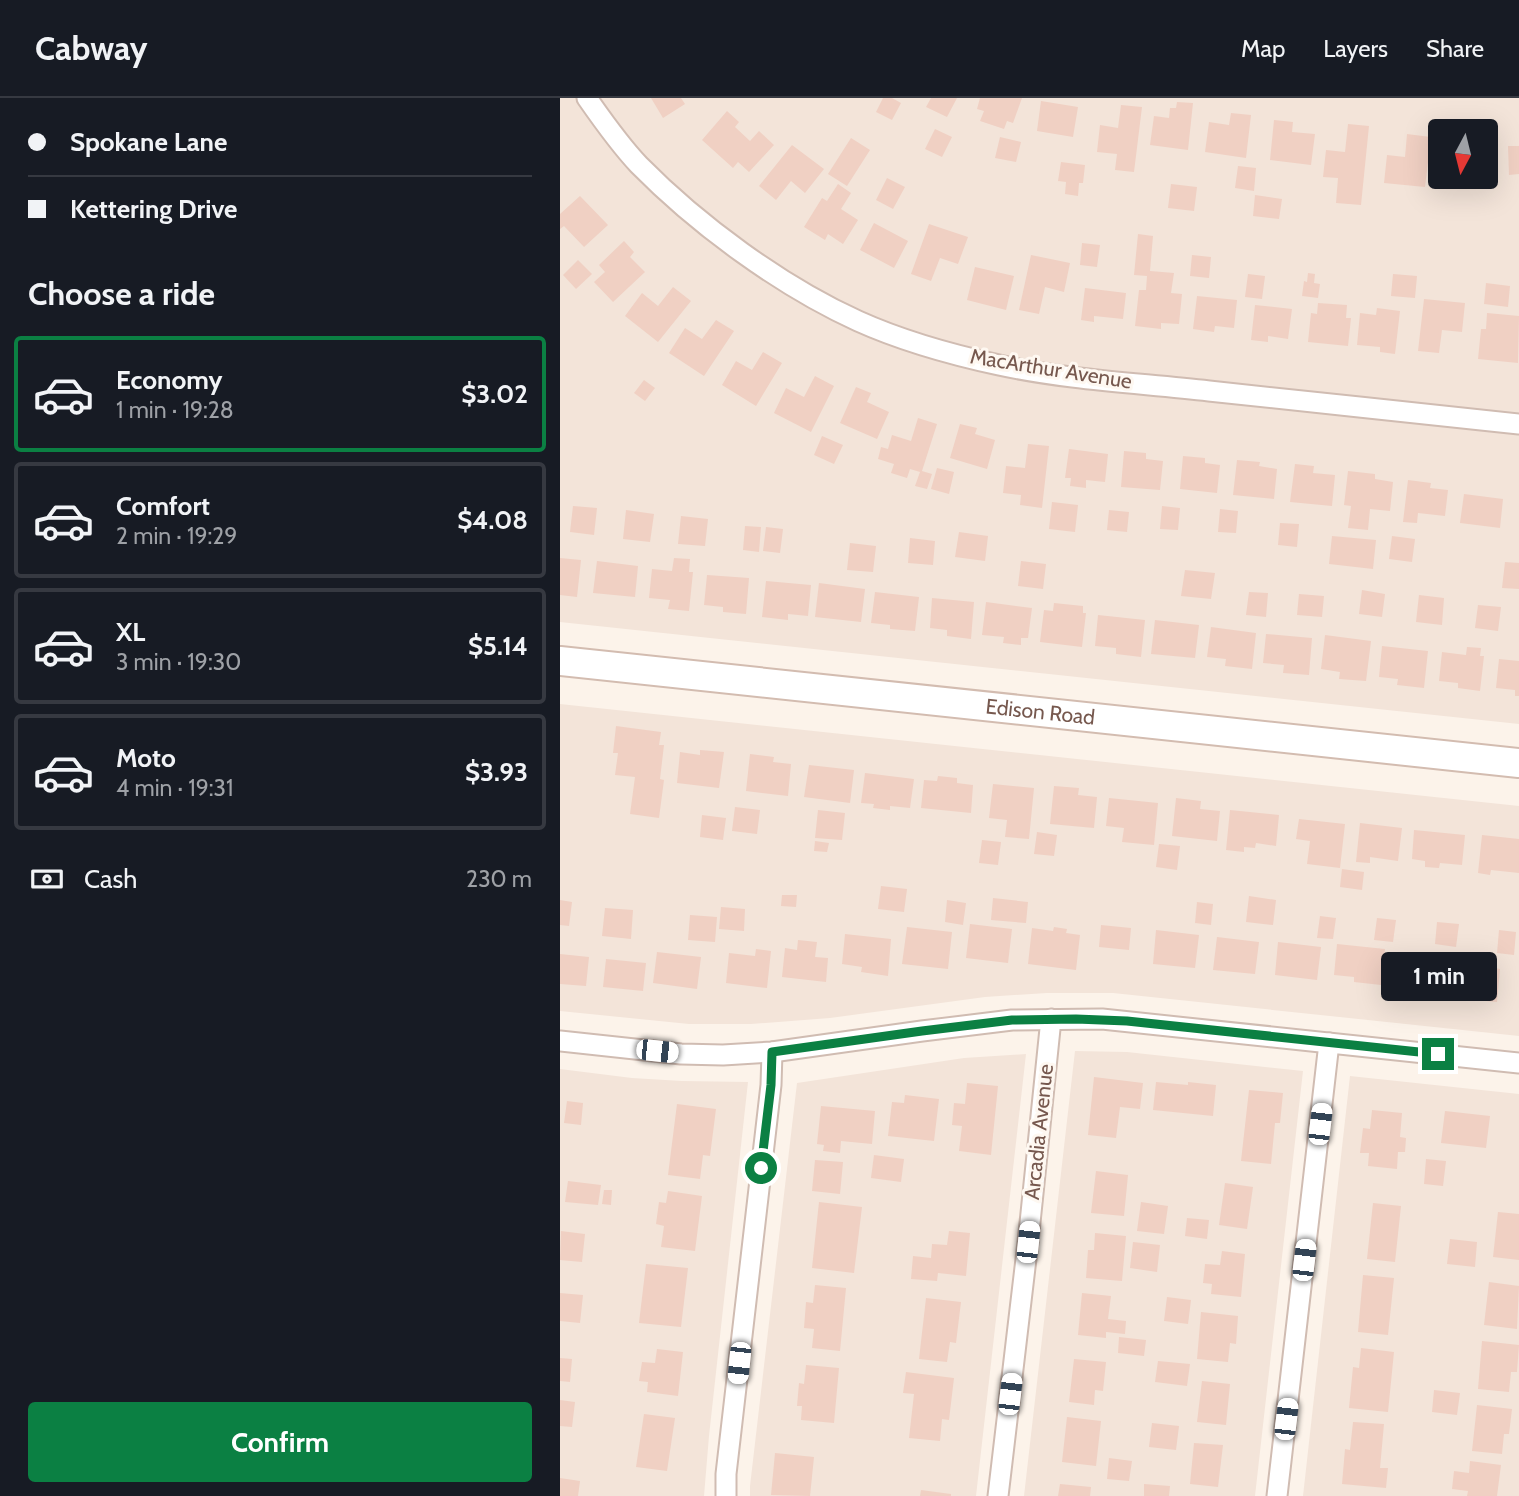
<!DOCTYPE html>
<meta charset="utf-8">
<style>
:root{--surface:#171b24;--page:#20242c;--text:#f1f3f6;--muted:#9ea1a6;--line:#363941;--accent:#0b8043}
body{margin:0;font-family:Cabin,sans-serif;background:var(--page);color:var(--text);height:100vh;display:flex;flex-direction:column;font-size:26px;white-space:nowrap}
*{box-sizing:border-box;margin:0}
p{font-size:23px;color:var(--muted)}
.icon{flex:none;width:38px;height:38px;fill:none;stroke:currentColor;stroke-width:2;stroke-linecap:round;stroke-linejoin:round}
.map{position:relative;flex:1;overflow:hidden}
.side{display:flex;flex-direction:column;background:var(--surface);width:560px}
.side>*{flex:none}
.guide{display:grid;align-content:center;height:154px;padding:0 28px;background:var(--surface)}
.needle{width:46px;rotate:187deg}
.buttons{position:absolute;left:868px;top:21px;display:grid;gap:14px}
.buttons a{display:grid;place-items:center;width:70px;height:70px;border-radius:7px;background:var(--surface);box-shadow:0 7px 28px #0002;font-size:35px}
.end{position:absolute;width:32px;height:32px;margin:-16px;border:9px solid #0b8043;background:#fff;box-shadow:0 0 0 4px #fff}
.from{border-radius:50%}
.bubble{position:absolute;height:49px;border-radius:7px;background:var(--surface);box-shadow:0 7px 28px #0002;font-size:23px;font-weight:700;line-height:49px;text-align:center}
.car{position:absolute;width:21px;height:42px;margin:-21px -10px;border-radius:9px;box-shadow:0 0 5px 2px #0007;background:linear-gradient(#fff 24%,#345 0 40%,#fff 0 76%,#345 0 86%,#fff 0)}
.guide b{display:flex;align-items:center;gap:24px;height:66px;font-size:26px}
.guide b+b{border-top:2px solid var(--line)}
.guide i{width:18px;height:18px;background:var(--text)}
ul{padding:0;list-style:none}
li{display:flex;align-items:center;gap:21px;height:116px;margin:0 14px 10px;padding:0 14px;border:4px solid var(--line);border-radius:7px}
li div{flex:1}
li b{display:block;font-size:26px}
li em{font-style:normal;font-weight:700}
li.current{border-color:var(--accent)}
li>.icon{width:63px;height:63px;stroke-width:1.5}
h2{padding:0 28px;font-size:32px;line-height:84px}
.pay{display:flex;align-items:center;gap:18px;height:77px;padding:0 28px;font-size:26px}
.pay p{margin-inline-start:auto}
.primary-button{display:flex;gap:14px;margin-top:auto;padding:14px 28px}
.primary-button a{flex:1;height:80px;border-radius:7px;background:var(--accent);color:#fff;font-size:28px;font-weight:700;line-height:80px;text-align:center}
header{display:flex;align-items:center;gap:42px;box-sizing:border-box;height:98px;padding:0 35px;background:var(--surface);border-bottom:2px solid var(--line)}
header strong{font-size:33px}
nav{display:flex;gap:38px;margin-inline-start:auto;font-size:24px}
main{display:flex;flex:1;min-height:0}
.map>svg:first-child{display:block}
</style>
<header>
<strong>Cabway</strong>
<nav><a>Map</a><a>Layers</a><a>Share</a></nav>
</header>
<main>
<section class="side">
<div class="guide">
<b><i class="from"></i>Spokane Lane</b>
<b><i></i>Kettering Drive</b>
</div>
<h2>Choose a ride</h2>
<ul>
<li class="current"><svg class="icon" aria-label="car" viewBox="0 0 24 24"><path d="M5 17H2v-5l4-1 3-4h7l3 4 3 1v5h-3M9 17h6M6 11h13"/><circle cx="7" cy="17" r="2"/><circle cx="17" cy="17" r="2"/></svg><div><b>Economy</b><p>1 min · 19:28</p></div><em>$3.02</em></li>
<li><svg class="icon" aria-label="car" viewBox="0 0 24 24"><path d="M5 17H2v-5l4-1 3-4h7l3 4 3 1v5h-3M9 17h6M6 11h13"/><circle cx="7" cy="17" r="2"/><circle cx="17" cy="17" r="2"/></svg><div><b>Comfort</b><p>2 min · 19:29</p></div><em>$4.08</em></li>
<li><svg class="icon" aria-label="car" viewBox="0 0 24 24"><path d="M5 17H2v-5l4-1 3-4h7l3 4 3 1v5h-3M9 17h6M6 11h13"/><circle cx="7" cy="17" r="2"/><circle cx="17" cy="17" r="2"/></svg><div><b>XL</b><p>3 min · 19:30</p></div><em>$5.14</em></li>
<li><svg class="icon" aria-label="car" viewBox="0 0 24 24"><path d="M5 17H2v-5l4-1 3-4h7l3 4 3 1v5h-3M9 17h6M6 11h13"/><circle cx="7" cy="17" r="2"/><circle cx="17" cy="17" r="2"/></svg><div><b>Moto</b><p>4 min · 19:31</p></div><em>$3.93</em></li>
</ul>
<div class="pay"><svg class="icon" aria-label="cash" viewBox="0 0 24 24"><path d="M3 7h18v10H3z"/><circle cx="12" cy="12" r="2"/></svg>Cash<p>230 m</p></div>
<div class="primary-button"><a>Confirm</a></div>
</section>
<div class="map">
<svg width="959" height="1398" viewBox="0 0 959 1398">
<rect width="100%" height="100%" fill="#fcf3ea"/>
<g fill="#f3e4d9" fill-rule="evenodd">
<path d="M0,0H959V626L0,524ZM880,33H926V79H880Z"/>
<path d="M0,606L959,708V938L553,895H487L425,899L270,920L191,926H129L0,913Z"/>
<path d="M515,953L567,954L743,973L695,1398H464Z"/>
<path d="M466,956L416,1398H190V1388L237,985L404,960Z"/>
<path d="M0,971L72,980L122,983L188,984L149,1338L144,1398H0Z"/>
<path d="M790,978L959,996V1398H743Z"/>
</g>
<g fill="#f0d0c3">
<path d="M91,0H121L125,6L103,20Z"/>
<path d="M323,0H332L341,5L332,22L316,14Z"/>
<path d="M371,0H397L387,19L366,9Z"/>
<path d="M420,0H462L453,25L447,23L444,31L420,23L424,13L417,11Z"/>
<path d="M481,3L518,9L513,39L477,33Z"/>
<path d="M617,4L633,5L628,52L590,47L594,18L609,20L610,10H616Z"/>
<path d="M561,7L582,9L574,74L555,72L557,56L537,54L540,27L558,30Z"/>
<path d="M167,13L179,24L175,29L190,43L199,33L214,47L189,74L178,64L173,70L142,42Z"/>
<path d="M671,15L691,17L686,60L645,54L649,24L669,27Z"/>
<path d="M714,22L733,24L732,34L755,36L751,67L710,62Z"/>
<path d="M788,26L809,28L801,107L776,105L778,80L763,79L766,52L785,54Z"/>
<path d="M375,31L392,39L382,59L365,51Z"/>
<path d="M847,36L871,39L865,89L824,85L827,57L845,59Z"/>
<path d="M440,39L461,44L456,64L435,60Z"/>
<path d="M291,40L310,52L287,88L268,76Z"/>
<path d="M232,47L264,71L245,95L231,83L216,102L199,88Z"/>
<path d="M948,48H959V76L949,77Z"/>
<path d="M926,50L934,51L930,87L884,82V79H926Z"/>
<path d="M501,64L525,67L523,85H519L518,98L505,96L506,84L498,83Z"/>
<path d="M678,68L696,70L694,93L675,90Z"/>
<path d="M327,80L345,89L333,111L316,102Z"/>
<path d="M278,86L291,95L281,111L298,122L283,146L268,136L265,142L244,129L262,100L267,103Z"/>
<path d="M611,86L637,89L634,113L608,110Z"/>
<path d="M695,97L722,101L719,121L693,118Z"/>
<path d="M20,98L48,127L24,149L4,128L0,131V116Z"/>
<path d="M314,125L348,143L334,170L300,152Z"/>
<path d="M369,126L408,139L398,166L380,160L371,183L351,176Z"/>
<path d="M578,136L593,138L590,173L614,175L611,195L622,196L619,226L601,225V231L575,228L579,192H586L587,178L574,177Z"/>
<path d="M64,143L74,154L70,159L85,174L53,204L34,184L45,174L39,167Z"/>
<path d="M522,145L540,147L537,169L520,167Z"/>
<path d="M471,157L510,165L504,194L485,189L479,216L459,212Z"/>
<path d="M632,157L651,159L649,180L630,178Z"/>
<path d="M18,162L32,176L16,191L3,177Z"/>
<path d="M415,169L454,178L446,212L407,202Z"/>
<path d="M748,175L755,176L754,185L760,186L758,200L742,198L744,183L747,184Z"/>
<path d="M688,176L705,178L702,201L685,199Z"/>
<path d="M833,176L857,178L855,200L831,198Z"/>
<path d="M926,185L950,188L948,209L924,206Z"/>
<path d="M113,189L131,203L98,244L65,218L82,195L98,208Z"/>
<path d="M525,190L566,195L563,221L534,218V224L521,222Z"/>
<path d="M637,198L677,202L674,230L655,228L654,234L633,231Z"/>
<path d="M864,201L905,205L902,234L882,232L879,255L858,253Z"/>
<path d="M758,205L787,207L786,220H791L788,248L748,244L751,215L757,216Z"/>
<path d="M695,207L732,211L728,241L708,238V244L691,242Z"/>
<path d="M817,210L840,213L835,256L820,254V249L797,247L800,215L816,217Z"/>
<path d="M927,215L959,218L958,265L918,261L921,231H926Z"/>
<path d="M156,222L174,233L144,278L109,255L125,230L142,241Z"/>
<path d="M203,254L222,265L196,308L162,287L176,263L192,272Z"/>
<path d="M255,278L274,288L251,334L214,315L226,290L244,299Z"/>
<path d="M84,282L95,290L85,303L74,295Z"/>
<path d="M296,289L311,295L307,304L329,314L317,341L280,325Z"/>
<path d="M358,320L377,326L362,373L372,376L367,391L355,388L360,374L350,371L347,380L331,375L334,366L318,361L321,349L328,351L332,337L351,343Z"/>
<path d="M400,326L417,330L415,336L435,342L427,371L390,360Z"/>
<path d="M262,338L283,347L274,366L254,357Z"/>
<path d="M468,346L489,348L482,410L460,407L461,397L443,395L446,368L465,370Z"/>
<path d="M509,351L548,356L545,384L526,382V390L510,388L511,380H505Z"/>
<path d="M564,353L586,355V361L603,363L600,392L561,389Z"/>
<path d="M623,358L645,360V365L660,367L657,395L620,391Z"/>
<path d="M677,362L700,364L699,368L717,371L714,401L673,397Z"/>
<path d="M735,366L754,368L753,375L775,377L772,408L730,404Z"/>
<path d="M377,370L394,374L389,396L371,391Z"/>
<path d="M788,373L815,376V381L833,384L830,413L810,411L808,432L788,430L791,408L784,407Z"/>
<path d="M848,382L871,385L870,390L888,392L885,418L858,415L857,425L843,424Z"/>
<path d="M904,396L943,401L940,430L900,425Z"/>
<path d="M492,404L518,407L515,434L489,431Z"/>
<path d="M13,408L37,410L34,437L10,434Z"/>
<path d="M602,408L620,410L618,432L600,431Z"/>
<path d="M660,411L678,413L676,435L658,434Z"/>
<path d="M66,412L94,416L90,444L63,441Z"/>
<path d="M549,412L569,414L567,434L547,432Z"/>
<path d="M121,418L148,421L145,448L118,446Z"/>
<path d="M720,425L739,426L737,449L718,447Z"/>
<path d="M185,428L201,429L199,454L183,452Z"/>
<path d="M206,429L223,431L220,455L203,453Z"/>
<path d="M399,434L428,438L425,463L395,459Z"/>
<path d="M772,438L816,442L813,471L769,466Z"/>
<path d="M832,438L855,441L852,464L829,461Z"/>
<path d="M350,440L375,443L373,467L348,465Z"/>
<path d="M290,445L316,448L313,474L287,472Z"/>
<path d="M0,460L21,462L17,499L0,497Z"/>
<path d="M114,460L130,461L129,474H133L129,513L108,511L110,502L89,500L92,471L112,473Z"/>
<path d="M37,463L78,468L75,499L33,495Z"/>
<path d="M461,463L486,466L483,491L458,488Z"/>
<path d="M945,464L959,465V491L942,490Z"/>
<path d="M625,472L655,475L651,501L621,498Z"/>
<path d="M147,477L189,480L186,516L163,514V509L144,507Z"/>
<path d="M206,483L251,487L248,518L228,516V522L202,519Z"/>
<path d="M259,485L305,491L301,524L255,519Z"/>
<path d="M802,492L825,496L822,519L799,516Z"/>
<path d="M315,494L359,499L355,533L330,531V527L311,525Z"/>
<path d="M689,494L708,495L706,519L686,517Z"/>
<path d="M739,496L764,498L762,519L737,517Z"/>
<path d="M859,497L884,500L882,527L856,524Z"/>
<path d="M372,500L414,504L411,541L387,538V532L370,530Z"/>
<path d="M426,504L472,510L468,540H461V547L443,545L444,539L422,537Z"/>
<path d="M494,505L523,508V515H526L522,549L480,544L484,512L493,513Z"/>
<path d="M918,507L941,509L938,533L915,530Z"/>
<path d="M538,517L585,522L581,559L556,556V550L535,548Z"/>
<path d="M595,522L639,527L635,560L591,556Z"/>
<path d="M651,529L696,535L692,571L665,568L666,561L647,559Z"/>
<path d="M706,536L752,540L749,577L723,575L724,567L703,565Z"/>
<path d="M765,537L811,543L806,583L779,581L780,574L761,571Z"/>
<path d="M822,548L868,553L864,590L837,587L838,581L819,579Z"/>
<path d="M907,549L921,550L920,558H924L920,593L898,590V585L879,583L882,554L906,557Z"/>
<path d="M939,561L959,563V598H955V592L936,590Z"/>
<path d="M56,628L101,634L99,647H104L100,681L104,682L99,720L70,716L75,679L55,677L58,655H53Z"/>
<path d="M140,652L164,654L159,690L117,685L120,654L140,657Z"/>
<path d="M190,656L214,659L213,664L231,666L228,698L186,693Z"/>
<path d="M249,667L294,672L290,705L244,699Z"/>
<path d="M305,675L354,681L350,710L330,708V712L313,710L314,706L301,705Z"/>
<path d="M378,678L397,680V685L413,687L411,715L361,710L364,682L377,683Z"/>
<path d="M433,686L474,690L469,741L445,739L447,722L429,720Z"/>
<path d="M494,688L519,690L518,697L537,699L534,730L490,726Z"/>
<path d="M549,700L598,705L594,747L562,744L564,730L546,728Z"/>
<path d="M616,700L641,703L640,711L660,713L657,743L612,738Z"/>
<path d="M175,709L200,712L197,736L172,733Z"/>
<path d="M258,712L285,715L282,742L255,740Z"/>
<path d="M670,712L719,717L716,748L696,745L695,750L684,749V754L666,752Z"/>
<path d="M142,717L166,720L163,742L140,739Z"/>
<path d="M739,721L785,726L780,770L747,766L750,743L736,741Z"/>
<path d="M800,725L842,730L838,763L810,759V765L796,764Z"/>
<path d="M854,732L905,737L902,767L880,765L879,770L865,769V763L852,761Z"/>
<path d="M477,734L497,737L494,758L474,756Z"/>
<path d="M922,737L959,741V775L931,772L930,777L918,775Z"/>
<path d="M422,742L441,744L438,767L419,765Z"/>
<path d="M255,743L269,745L267,754L254,753Z"/>
<path d="M599,746L620,748L617,772L596,769Z"/>
<path d="M782,771L804,774L802,792L780,789Z"/>
<path d="M321,788L347,791L344,814L318,811Z"/>
<path d="M222,797H237L236,809L221,808Z"/>
<path d="M689,798L716,802L713,827L686,824Z"/>
<path d="M433,800L468,804L466,825L431,822Z"/>
<path d="M0,802L12,804L9,828L0,827Z"/>
<path d="M387,802L406,805L403,827L385,824Z"/>
<path d="M637,804L653,806L651,827L635,825Z"/>
<path d="M161,809L185,811L184,833L159,831Z"/>
<path d="M45,810L73,812L71,841L42,838Z"/>
<path d="M130,817L157,819L155,844L128,842Z"/>
<path d="M760,818L776,820L773,841L757,840Z"/>
<path d="M817,820L836,822L833,844L814,842Z"/>
<path d="M877,824L899,826L896,849L875,846Z"/>
<path d="M410,826L452,831L448,865L406,860Z"/>
<path d="M541,827L571,830L569,852L539,849Z"/>
<path d="M347,829L392,834L388,871L342,866Z"/>
<path d="M494,829L507,831L506,835L520,837L516,872L468,866L472,830L493,833Z"/>
<path d="M596,832L639,837L635,870L593,866Z"/>
<path d="M939,832L956,834L954,857L937,855Z"/>
<path d="M285,836L331,841L328,878L301,874L302,869L282,866Z"/>
<path d="M657,839L699,844L695,876L653,872Z"/>
<path d="M238,842L257,844L255,859L268,860L266,884L222,879L225,850L237,852Z"/>
<path d="M718,844L761,849L757,882L715,877Z"/>
<path d="M777,846L825,851L821,887L794,884V879L774,877Z"/>
<path d="M196,851L211,853L207,890L166,885L169,855L195,858Z"/>
<path d="M97,854L141,859L137,891L93,885Z"/>
<path d="M0,856L29,859L26,888L0,886Z"/>
<path d="M839,856L884,860L881,893L856,890V885L836,883Z"/>
<path d="M46,861L86,865L83,893L43,889Z"/>
<path d="M924,865L935,866V870L940,871L937,904L912,902V898L899,896L902,867L923,870Z"/>
<path d="M534,979L583,985L580,1011L560,1009L556,1040L528,1037Z"/>
<path d="M596,984L628,987V984L656,987L653,1018L593,1012Z"/>
<path d="M407,985L438,988L431,1057L399,1053L402,1028L392,1027L394,1005L405,1006Z"/>
<path d="M689,992L723,995L720,1025H715L711,1066L681,1063Z"/>
<path d="M345,997L379,1001L374,1043L328,1038L332,1004L344,1005Z"/>
<path d="M7,1003L23,1005L21,1027L4,1025Z"/>
<path d="M117,1006L156,1011L150,1058L143,1057L140,1081L108,1077Z"/>
<path d="M261,1008L315,1013L312,1046L281,1043L280,1055L263,1053L264,1047L257,1046Z"/>
<path d="M812,1012L842,1015L840,1039L846,1040L845,1054H838L837,1071L808,1068L809,1055H800L803,1030L810,1031Z"/>
<path d="M885,1013L930,1018L926,1050L881,1045Z"/>
<path d="M314,1057L344,1061L341,1084L311,1080Z"/>
<path d="M866,1061L886,1063L883,1088L864,1086Z"/>
<path d="M255,1062L283,1064L280,1096L252,1093Z"/>
<path d="M536,1073L568,1077L564,1118L531,1115Z"/>
<path d="M8,1083L41,1087L38,1107L5,1104Z"/>
<path d="M665,1085L693,1089L687,1131L659,1127Z"/>
<path d="M44,1092H52L51,1107L42,1106Z"/>
<path d="M108,1093L142,1098L135,1153L101,1149L104,1128L96,1126L99,1104L106,1105Z"/>
<path d="M259,1104L302,1109L294,1175L252,1170Z"/>
<path d="M581,1104L608,1108L604,1136L577,1133Z"/>
<path d="M813,1105L841,1108L835,1164L807,1161Z"/>
<path d="M938,1114L959,1116V1162L933,1159Z"/>
<path d="M627,1120L649,1122L647,1141L625,1138Z"/>
<path d="M1,1133L25,1136L22,1164L0,1162Z"/>
<path d="M389,1133L410,1135L406,1178L378,1175L377,1183L351,1181L353,1158L371,1160L372,1146L387,1147Z"/>
<path d="M535,1135L566,1138L562,1183L526,1180L528,1152H534Z"/>
<path d="M890,1141L917,1144L915,1169L887,1166Z"/>
<path d="M573,1144L600,1147L597,1174L570,1170Z"/>
<path d="M662,1153L685,1156L681,1199L651,1196L652,1186L643,1185L645,1166L660,1167Z"/>
<path d="M86,1166L128,1170L121,1229L79,1225Z"/>
<path d="M803,1177L834,1180L828,1237L798,1234Z"/>
<path d="M929,1184L959,1188L957,1231L924,1227Z"/>
<path d="M255,1187L286,1190L280,1253L252,1250L254,1231L244,1230L246,1204L253,1205Z"/>
<path d="M0,1195L23,1197L20,1225L0,1223Z"/>
<path d="M522,1195L551,1198L548,1221L566,1223L565,1236L546,1234V1240L518,1237Z"/>
<path d="M607,1199L631,1202L628,1226L604,1223Z"/>
<path d="M366,1200L401,1204L396,1245L390,1244L387,1264L359,1261Z"/>
<path d="M641,1214L678,1218L676,1246L670,1245L668,1264L637,1261Z"/>
<path d="M559,1239L586,1242L584,1258L558,1255Z"/>
<path d="M922,1243L959,1247L957,1274H951L949,1294L918,1291Z"/>
<path d="M801,1250L834,1254L828,1314L789,1310L793,1269L799,1270Z"/>
<path d="M97,1251L123,1254L118,1298L87,1294L88,1284L79,1283L82,1264L95,1265Z"/>
<path d="M0,1260L12,1261L10,1284L0,1283Z"/>
<path d="M514,1261L546,1264L543,1293L535,1292L534,1307L509,1304Z"/>
<path d="M598,1263L630,1266L627,1288L595,1284Z"/>
<path d="M246,1267L279,1270L274,1325L241,1322L242,1308H237L239,1285L244,1286Z"/>
<path d="M346,1274L394,1280L389,1322L382,1321L380,1343L349,1340L354,1296L343,1295Z"/>
<path d="M642,1283L670,1286L666,1327L637,1324Z"/>
<path d="M874,1292L900,1295L897,1317L872,1314Z"/>
<path d="M0,1302L15,1304L12,1329L0,1328Z"/>
<path d="M917,1307L952,1311L949,1336H944L942,1356L912,1353Z"/>
<path d="M84,1316L115,1320L107,1373L76,1369Z"/>
<path d="M507,1319L541,1323L536,1368L502,1364Z"/>
<path d="M793,1324L824,1326L820,1370H828L826,1390L782,1386L785,1351L790,1352Z"/>
<path d="M592,1325L619,1328L616,1352L589,1349Z"/>
<path d="M634,1345L663,1347L658,1389L630,1386Z"/>
<path d="M215,1355L254,1359L250,1398L211,1397Z"/>
<path d="M549,1360L572,1363L569,1383L547,1381Z"/>
<path d="M910,1363L941,1367L937,1398H907L908,1393L892,1391L894,1373L909,1375Z"/>
<path d="M0,1380L20,1383L18,1398H0Z"/>
<path d="M500,1386L531,1389L530,1398H498Z"/>
<path d="M584,1386L610,1388L609,1398H584Z"/>
<path d="M361,1392L391,1396V1398H360Z"/>
</g>
<g fill="none" stroke-linecap="round" stroke-linejoin="round">
<g stroke="#d0bcb2" stroke-width="23">
<g id="minor">
<path d="M27,0C43,23 60,47 79,67C138,127 221,188 298,223C340,242 393,257 439,267C508,282 579,285 649,293C752,304 856,315 959,326"/>
<path d="M0,943L121,956L163,957L212,954L362,933L452,922L542,921L959,965"/>
<path d="M166,1398V1376L211,987L212,954"/>
<path d="M438,1398L468,1144L491,921"/>
<path d="M717,1398L769,945"/>
</g>
</g>
<g stroke="#d3bcb0" stroke-width="32">
<g id="secondary">
<path id="s1" d="M0,563L959,665"/>
</g>
</g>
<use href="#minor" stroke="#fff" stroke-width="19"/>
<use href="#secondary" stroke="#fff" stroke-width="28"/>
</g>
<g fill="none" stroke-linecap="round" stroke-linejoin="round">
<path stroke="#0b8043" stroke-width="9" d="M201,1070L211,987L212,954L362,933L452,922L516,921L567,923L878,956"/>
</g>
<g text-anchor="middle" stroke-width="6" stroke-linejoin="round" paint-order="stroke">
<g font-size="21" fill="#76584e" stroke="#fef8f1">
<text transform="translate(491 271) rotate(9)" y="7">MacArthur Avenue</text>
<text dy="7" stroke="none"><textPath href="#s1" startOffset="483">Edison Road</textPath></text>
<text transform="translate(479 1034) rotate(-84)" y="7">Arcadia Avenue</text>
</g>
</g>
</svg>
<div class="buttons">
<a><svg class="needle" viewBox="-14 -14 28 28"><path d="M0-13l5 13h-10z" fill="#e53935"/><path d="M0 13l5-13h-10z" fill="#9ea1a6"/></svg></a>
</div>
<i class="end from" style="left:201px;top:1070px"></i>
<i class="end" style="left:878px;top:956px"></i>
<div class="bubble" style="left:821px;top:854px;width:116px">1 min</div>
<i class="car" style="left:97px;top:953px;rotate:96deg"></i>
<i class="car" style="left:760px;top:1026px;rotate:7deg"></i>
<i class="car" style="left:468px;top:1144px;rotate:6deg"></i>
<i class="car" style="left:744px;top:1162px;rotate:7deg"></i>
<i class="car" style="left:179px;top:1265px;rotate:186deg"></i>
<i class="car" style="left:450px;top:1296px;rotate:7deg"></i>
<i class="car" style="left:726px;top:1321px;rotate:7deg"></i>
</div>
</main>
